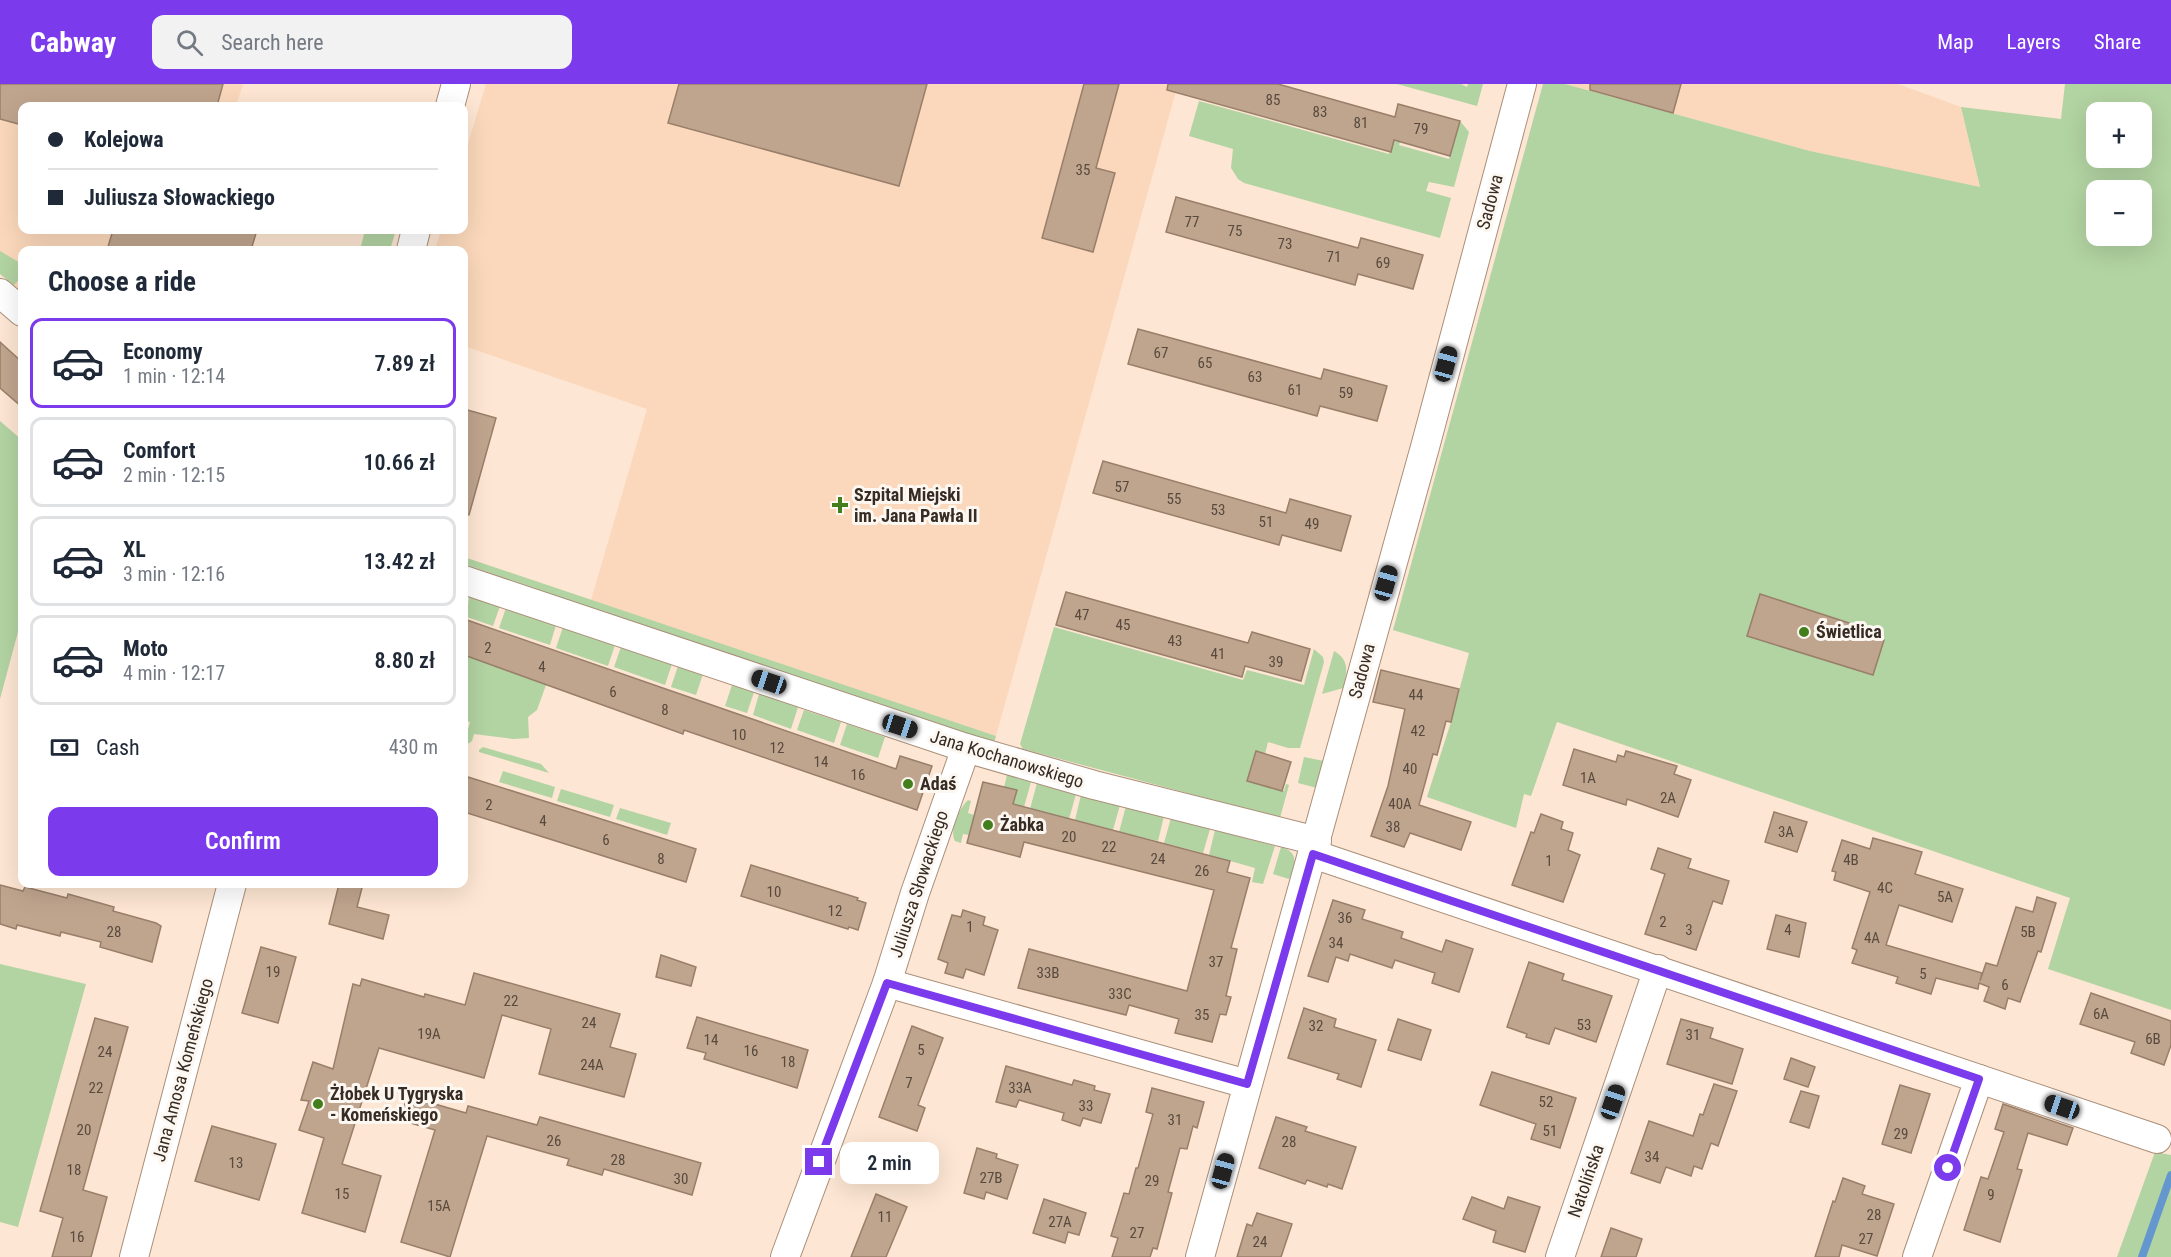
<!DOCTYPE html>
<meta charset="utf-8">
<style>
:root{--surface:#fff;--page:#f2f2f3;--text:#1f2937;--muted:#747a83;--line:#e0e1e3;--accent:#7c3aed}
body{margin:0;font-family:"Roboto Condensed",sans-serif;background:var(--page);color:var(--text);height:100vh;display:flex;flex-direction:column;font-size:22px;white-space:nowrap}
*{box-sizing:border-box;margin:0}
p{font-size:20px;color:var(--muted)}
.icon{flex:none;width:33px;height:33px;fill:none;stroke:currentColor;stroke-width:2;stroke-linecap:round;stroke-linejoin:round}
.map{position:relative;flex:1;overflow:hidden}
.side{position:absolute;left:18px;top:162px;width:450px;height:642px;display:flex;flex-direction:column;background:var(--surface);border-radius:12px;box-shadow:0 6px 24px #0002}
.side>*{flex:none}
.guide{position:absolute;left:18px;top:18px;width:450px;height:132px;border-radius:12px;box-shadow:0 6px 24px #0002;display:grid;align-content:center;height:132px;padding:0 30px;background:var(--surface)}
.controls{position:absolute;left:2086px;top:18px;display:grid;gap:12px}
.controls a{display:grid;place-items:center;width:66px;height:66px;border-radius:12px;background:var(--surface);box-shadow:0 6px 24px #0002;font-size:30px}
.end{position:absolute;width:27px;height:27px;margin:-14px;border:8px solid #7c3aed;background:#fff;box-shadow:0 0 0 3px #fff}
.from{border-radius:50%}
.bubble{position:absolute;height:42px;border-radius:12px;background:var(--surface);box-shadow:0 6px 24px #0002;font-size:20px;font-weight:600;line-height:42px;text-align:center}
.car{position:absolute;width:18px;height:36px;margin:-18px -9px;border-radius:8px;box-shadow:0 0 4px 2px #0007;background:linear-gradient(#222 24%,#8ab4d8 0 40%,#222 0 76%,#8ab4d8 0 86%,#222 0)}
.guide b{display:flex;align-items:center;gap:21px;height:57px;font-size:22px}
.guide b+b{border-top:2px solid var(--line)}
.guide i{width:15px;height:15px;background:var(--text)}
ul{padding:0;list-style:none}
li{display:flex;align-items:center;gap:18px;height:90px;margin:0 12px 9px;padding:0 18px;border:3px solid var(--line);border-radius:12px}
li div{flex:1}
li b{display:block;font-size:22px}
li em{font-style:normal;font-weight:600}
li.on{border-color:var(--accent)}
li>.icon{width:54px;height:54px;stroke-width:1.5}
h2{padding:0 30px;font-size:27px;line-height:72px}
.pay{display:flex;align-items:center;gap:15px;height:66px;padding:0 30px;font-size:22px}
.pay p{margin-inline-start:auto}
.primary-button{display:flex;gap:12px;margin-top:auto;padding:12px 30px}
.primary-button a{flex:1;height:69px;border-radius:12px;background:var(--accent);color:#fff;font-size:24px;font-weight:600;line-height:69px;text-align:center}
header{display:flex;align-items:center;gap:36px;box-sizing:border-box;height:84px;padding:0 30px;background:var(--accent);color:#fff}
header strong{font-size:28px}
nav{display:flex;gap:33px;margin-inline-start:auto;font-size:21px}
.search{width:420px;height:54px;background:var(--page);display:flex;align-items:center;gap:15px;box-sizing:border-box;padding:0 21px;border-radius:12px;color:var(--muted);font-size:22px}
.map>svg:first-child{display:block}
</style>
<header>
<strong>Cabway</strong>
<div class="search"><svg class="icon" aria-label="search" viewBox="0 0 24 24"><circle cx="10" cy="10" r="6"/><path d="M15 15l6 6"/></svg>Search here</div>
<nav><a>Map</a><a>Layers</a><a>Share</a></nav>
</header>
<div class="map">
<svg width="2171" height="1173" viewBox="0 0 2171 1173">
<rect width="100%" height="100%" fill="#fde6d3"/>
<g fill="#fbd8bb">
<path d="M0,0H243L236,22H22V146H202L196,166H22V209L0,190Z"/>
<path d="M486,0H1178L996,652L591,516L647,325L464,262V166H435L441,146H464V73Z"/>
<path d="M1565,0H1898L1961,23L1980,104L1810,67Z"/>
</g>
<g fill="#b2d3a2" fill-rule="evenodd">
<path d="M1397,0H1461L1467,3L1468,0H1483L1477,22Z"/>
<path d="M1543,0H1565L1810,67L1980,103L1961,23L2061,35L2065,0H2171V926L2048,885L2070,814L1557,638L1531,712L1524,710L1516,744L1427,713L1451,638L1469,569L1393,546ZM2097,28H2142V74H2097ZM2097,106H2142V152H2097Z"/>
<path d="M1199,17L1389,70L1394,57L1400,58L1399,61L1449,75L1460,37L1469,48L1454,103L1429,98L1426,107L1451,114L1440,154L1244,99L1238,95L1231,84L1233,65L1189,52Z"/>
<path d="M365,146H396L390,166H360Z"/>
<path d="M0,167L22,180V193L14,201L0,190Z"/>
<path d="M0,337L22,356V533L0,615Z"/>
<path d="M464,473L996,652L994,659L807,598L464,480Z"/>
<path d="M469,511L500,522L493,542L467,533Z"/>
<path d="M506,524L556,541L550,561L499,544Z"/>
<path d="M563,543L615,561L608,582L556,564Z"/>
<path d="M1054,543L1243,596L1247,586L1304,601L1314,565L1323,573L1324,578L1300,664H1288L1268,658L1265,670L1257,667L1248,697L1284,707L1286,700L1289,701L1280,734L1023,665L1020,660Z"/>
<path d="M621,563L672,580L665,601L614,583Z"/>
<path d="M1334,567C1350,576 1347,589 1343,604L1322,610Z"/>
<path d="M464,571L546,601L537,626L528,633L529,654L513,655L474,650L472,657L465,662L464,654L466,652L470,638L464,636Z"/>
<path d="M678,582L703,590L696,611L671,603Z"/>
<path d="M732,601L754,608L747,629L725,622Z"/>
<path d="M759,610L798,623L791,645L753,631Z"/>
<path d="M804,626L841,638L834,659L797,646Z"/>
<path d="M847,640L885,653L878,674L840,661Z"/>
<path d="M483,663L541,680L549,689L479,668V666Z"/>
<path d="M1304,673L1324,677L1317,704L1298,699Z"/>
<path d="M503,687L555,703L552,714L499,698Z"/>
<path d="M1007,691L1031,698L1024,723L1013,720L1017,706L1004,703Z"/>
<path d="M1037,699L1076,710L1069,735L1030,725Z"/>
<path d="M561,705L614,721L610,733L557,717Z"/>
<path d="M1081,711L1120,721L1113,746L1075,736Z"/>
<path d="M968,716L971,717L968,729L974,731L969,751L963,750L961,759L955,757C949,745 959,725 968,716Z"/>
<path d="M1126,722L1164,732L1158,757L1119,748Z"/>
<path d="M620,724L671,739L667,751L616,735Z"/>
<path d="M1171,734L1210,745L1203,769L1164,759Z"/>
<path d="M1215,746L1275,762L1263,800L1252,798L1255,784L1209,771Z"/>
<path d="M1281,763C1299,768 1296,781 1289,795L1273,790Z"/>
<path d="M0,880L86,900L18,1143L0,1138Z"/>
<path d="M2155,1068L2171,1071V1173H2117Z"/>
</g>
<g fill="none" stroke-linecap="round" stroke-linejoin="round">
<path stroke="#6497ce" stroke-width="8" d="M2142,1173L2171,1091"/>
</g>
<g fill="#c0a58e" stroke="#997f6a" stroke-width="1.5">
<path d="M0,0H223L217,22H22V41L0,35Z"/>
<path d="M679,0H927L899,102L668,39Z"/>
<path d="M1084,0H1119L1096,84L1115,89L1093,168L1042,154Z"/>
<path d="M1168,0H1278L1395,33L1398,20L1460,37L1450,72L1394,56L1391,68L1167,6Z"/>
<path d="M1590,0H1681L1673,29L1590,6Z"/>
<path d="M1176,113L1358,164L1361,154L1423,171L1413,205L1358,190L1355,201L1166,148Z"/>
<path d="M113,146H257L251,166H107Z"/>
<path d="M1138,245L1321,295L1324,285L1387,302L1377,337L1320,322L1317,332L1128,280Z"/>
<path d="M0,258L22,278V323L0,304Z"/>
<path d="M464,325L496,334L469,431L464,430Z"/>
<path d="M1103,377L1286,429L1290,415L1351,432L1341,467L1282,451L1279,461L1093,409Z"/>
<path d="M1066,508L1248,559L1252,548L1310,565L1301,597L1245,582L1242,593L1056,541Z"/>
<path d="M1760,510L1852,540L1850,545L1884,556L1873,591L1747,552Z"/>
<path d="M467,536L896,685L900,672L932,682L917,726L684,646L683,650L464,571V546Z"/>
<path d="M1381,586L1459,605L1451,638L1446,637L1437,671L1433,670L1419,721L1471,738L1461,766L1410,749L1404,763L1371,752L1388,702L1405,625L1373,618Z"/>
<path d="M1574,665L1616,678L1618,671L1624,673L1626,667L1677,682L1674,690L1691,696L1678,733L1627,715L1626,721L1563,701Z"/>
<path d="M1256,667L1291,678L1282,707L1247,697Z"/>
<path d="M468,693L696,765L686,798L464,728V709Z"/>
<path d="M983,698L1017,706L1013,720L1230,777L1227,788L1250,794L1231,864L1237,865L1226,912L1231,913L1226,931L1220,930L1212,958L1175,949L1179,935L1129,921L1126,931L1018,904L1029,865L1187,907L1214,806L1024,758L1020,773L967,759Z"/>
<path d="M1774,728L1807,738L1797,768L1765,758Z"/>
<path d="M1541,730L1563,738L1561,745L1573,749L1568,766L1580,771L1563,818L1512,801L1531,748L1534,749Z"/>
<path d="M1873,754L1922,768L1915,790L1963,805L1952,838L1899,821L1886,861L1982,889L1980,897L1986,879L1997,882L2016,823L2033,828L2037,813L2056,819L2041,868L2038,867L2020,918L2008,914L2005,925L1984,917L1989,903L1979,899L1978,905L1936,894L1931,910L1896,899L1898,893L1852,879L1857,866L1852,864L1870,808L1834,796L1836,788L1832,787L1842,756L1870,765Z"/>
<path d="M1658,764L1691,775L1688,784L1729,797L1722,820L1713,817L1696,866L1645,850L1665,790L1651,785Z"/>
<path d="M751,781L858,814L857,816L866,819L858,846L849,843L848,845L741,812Z"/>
<path d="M339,800H363L357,823L389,831L383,855L329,840Z"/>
<path d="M0,801L23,807L25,803L67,814L68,810L114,823L113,827L156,839L161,842L152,878L100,863L101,858L61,848L60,852L17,841L16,845L0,840Z"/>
<path d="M1333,816L1365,826L1362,835L1403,848L1401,854L1442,868L1446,856L1473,865L1459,908L1432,899L1435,889L1395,876L1392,884L1350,870L1348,877L1336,873L1328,898L1308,892Z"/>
<path d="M963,826L985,833L983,841L998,846L984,891L966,885L963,894L945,889L948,879L938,875L952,831L961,833Z"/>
<path d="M1776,831L1806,839L1799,873L1767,865Z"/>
<path d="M261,863L296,873L278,939L242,929Z"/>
<path d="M661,871L696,883L691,902L656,893Z"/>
<path d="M1529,878L1564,890L1562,896L1612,912L1596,958L1555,944L1549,960L1526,953L1527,950L1507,943Z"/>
<path d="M474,889L620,930L610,963L636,970L624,1013L539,990L551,945L502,931L484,994L379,964L342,1080L381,1092L365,1148L302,1129L324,1054L299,1046L309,1017L301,1016L313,978L333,985L353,900L360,902L362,895L424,913L425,910L465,921Z"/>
<path d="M2091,909L2171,937V961L2164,981L2131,969L2135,958L2080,940Z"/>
<path d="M1304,924L1336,935L1334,943L1376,956L1361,1003L1337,995L1339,990L1288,974Z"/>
<path d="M697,933L808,966L797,1004L704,975L706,969L687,964Z"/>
<path d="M95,934L128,943L83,1106L107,1113L91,1173H52L63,1134L40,1127Z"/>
<path d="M1398,935L1431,946L1421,976L1388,966Z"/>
<path d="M1681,935L1713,944L1710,954L1743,965L1732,1000L1667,980Z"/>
<path d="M912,942L943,954L918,1021L925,1024L917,1047L879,1033Z"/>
<path d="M1791,974L1815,983L1808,1003L1784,995Z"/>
<path d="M1006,982L1072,1001L1074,996L1095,1002L1094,1006L1110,1010L1101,1039L1083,1034L1080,1042L1062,1036L1064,1029L1019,1016L1016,1023L996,1018Z"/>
<path d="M1492,988L1576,1014L1560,1064L1531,1055L1536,1040L1480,1021Z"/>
<path d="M1714,1000L1737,1007L1718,1062L1711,1059L1702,1085L1694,1082L1691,1092L1666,1083L1660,1099L1631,1089L1649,1037L1693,1052L1700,1030L1703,1031Z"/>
<path d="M1900,1001L1930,1010L1911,1069L1882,1060Z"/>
<path d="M1152,1004L1204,1018L1197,1044L1193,1042L1187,1065L1180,1064L1168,1108L1172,1109L1157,1165L1153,1164L1150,1173H1112L1118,1154L1111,1152L1124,1109L1129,1110L1136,1084H1138L1153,1030L1146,1028Z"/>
<path d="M1801,1007L1819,1012L1809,1044L1790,1038Z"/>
<path d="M407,1012L466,1029L468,1022L537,1041L540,1033L701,1079L692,1111L604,1085L602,1091L567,1081L569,1075L487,1052L450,1173L401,1158L435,1046L400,1036Z"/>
<path d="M2003,1020L2073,1044L2067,1061L2028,1049L2017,1085L2022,1086L2000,1158L1964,1146L1981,1093L1988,1095L2004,1048L1995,1045Z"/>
<path d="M1276,1033L1307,1043L1305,1047L1356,1063L1342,1105L1328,1100L1327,1103L1307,1096L1305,1100L1259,1084Z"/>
<path d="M212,1042L276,1060L259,1116L195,1097Z"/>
<path d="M977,1064L997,1070L996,1074L1018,1081L1007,1115L986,1108L984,1115L964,1109Z"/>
<path d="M1843,1094L1865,1102L1862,1110L1894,1120L1877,1172L1842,1161L1839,1173H1815L1833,1117L1835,1118Z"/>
<path d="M876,1110L907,1123L886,1173H851Z"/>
<path d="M1472,1113L1504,1125L1508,1113L1540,1123L1525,1168L1493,1158L1496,1147L1463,1135Z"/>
<path d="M1044,1115L1086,1129L1079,1151L1068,1148L1065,1159L1033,1149Z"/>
<path d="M1257,1129L1292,1140L1281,1173H1237L1247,1140L1252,1142Z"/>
<path d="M1611,1144L1642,1155L1636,1173H1601Z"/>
</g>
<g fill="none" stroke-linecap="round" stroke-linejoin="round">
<g stroke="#aa8f79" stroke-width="30">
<g id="street">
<path d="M450,22L456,0"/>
<path d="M411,166L416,146"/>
<path d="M0,209L22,228"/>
<path d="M464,496L966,664L1094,701L1317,757"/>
<path d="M1313,770L2157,1055"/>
<path d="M887,899L1247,1000"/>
<path d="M134,1173L232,800"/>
<path d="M785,1173L887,899L915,809L966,664"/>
<path d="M1200,1173L1425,363L1522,0"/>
<path d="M1560,1173L1658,885"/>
<path d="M1917,1173L1979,995"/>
</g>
</g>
<use href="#street" stroke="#fff" stroke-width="28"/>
</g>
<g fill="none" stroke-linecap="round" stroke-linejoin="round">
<path stroke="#7c3aed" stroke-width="8" d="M819,1078L887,899L1247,1000L1313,770L1979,995L1948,1084"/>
</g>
<g fill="#427f1c" stroke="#fdf7f2" stroke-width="2">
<path d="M837 412h6v6h6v6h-6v6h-6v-6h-6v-6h6z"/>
<circle cx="1804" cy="548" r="6"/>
<circle cx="908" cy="700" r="6"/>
<circle cx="988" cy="741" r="6"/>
<circle cx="318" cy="1020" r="6"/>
</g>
<g text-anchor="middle" stroke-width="6" stroke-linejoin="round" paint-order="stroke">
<g font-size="15" fill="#584a3e">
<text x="1273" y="21">85</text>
<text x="1320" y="33">83</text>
<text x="1361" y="44">81</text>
<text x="1421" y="50">79</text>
<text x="1083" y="91">35</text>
<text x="1192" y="143">77</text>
<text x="1235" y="152">75</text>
<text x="1285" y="165">73</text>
<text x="1334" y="178">71</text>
<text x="1383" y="184">69</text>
<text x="1161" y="274">67</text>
<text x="1205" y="284">65</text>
<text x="1255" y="298">63</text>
<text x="1295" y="311">61</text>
<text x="1346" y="314">59</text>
<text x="1122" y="408">57</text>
<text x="1174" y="420">55</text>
<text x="1218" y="431">53</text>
<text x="1266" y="443">51</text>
<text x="1312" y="445">49</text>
<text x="1082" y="536">47</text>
<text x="1123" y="546">45</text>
<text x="1175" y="562">43</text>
<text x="488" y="569">2</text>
<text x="1218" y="575">41</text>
<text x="1276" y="583">39</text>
<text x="542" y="588">4</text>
<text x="613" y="613">6</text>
<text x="1416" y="616">44</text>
<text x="665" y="631">8</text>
<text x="1418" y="652">42</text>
<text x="739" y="656">10</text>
<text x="777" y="669">12</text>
<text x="821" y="683">14</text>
<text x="1410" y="690">40</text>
<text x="858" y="696">16</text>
<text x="1588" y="699">1A</text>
<text x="1668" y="719">2A</text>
<text x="1400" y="725">40A</text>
<text x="489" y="726">2</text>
<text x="543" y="742">4</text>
<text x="1393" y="748">38</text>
<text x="1786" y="753">3A</text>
<text x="1069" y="758">20</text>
<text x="606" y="761">6</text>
<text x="1109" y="768">22</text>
<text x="661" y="780">8</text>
<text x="1158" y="780">24</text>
<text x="1851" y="781">4B</text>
<text x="1549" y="782">1</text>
<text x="1202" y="792">26</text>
<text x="1885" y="809">4C</text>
<text x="774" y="813">10</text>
<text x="1945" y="818">5A</text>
<text x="835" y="832">12</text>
<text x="1345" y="839">36</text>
<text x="1663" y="843">2</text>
<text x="970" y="848">1</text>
<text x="1689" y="851">3</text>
<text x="1788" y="851">4</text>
<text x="114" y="853">28</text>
<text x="2028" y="853">5B</text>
<text x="1872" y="859">4A</text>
<text x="1336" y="864">34</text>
<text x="1216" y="883">37</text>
<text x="273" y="893">19</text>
<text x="1048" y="894">33B</text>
<text x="1923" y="895">5</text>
<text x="2005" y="906">6</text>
<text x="1120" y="915">33C</text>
<text x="511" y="922">22</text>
<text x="2101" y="935">6A</text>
<text x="1202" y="936">35</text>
<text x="589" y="944">24</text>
<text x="1584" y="946">53</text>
<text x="1316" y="947">32</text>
<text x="429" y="955">19A</text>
<text x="1693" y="956">31</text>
<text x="2153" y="960">6B</text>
<text x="711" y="961">14</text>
<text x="921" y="971">5</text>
<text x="751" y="972">16</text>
<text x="105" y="973">24</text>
<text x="788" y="983">18</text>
<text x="592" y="986">24A</text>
<text x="909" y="1004">7</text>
<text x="96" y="1009">22</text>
<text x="1020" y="1009">33A</text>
<text x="1546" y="1023">52</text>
<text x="1086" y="1027">33</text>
<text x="1175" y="1041">31</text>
<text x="84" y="1051">20</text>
<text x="1550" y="1052">51</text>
<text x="1901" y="1055">29</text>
<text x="554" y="1062">26</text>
<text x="1289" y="1063">28</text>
<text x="1652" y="1078">34</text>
<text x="618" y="1081">28</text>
<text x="236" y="1084">13</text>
<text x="74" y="1091">18</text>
<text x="991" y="1099">27B</text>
<text x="681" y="1100">30</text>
<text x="1152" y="1102">29</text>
<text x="342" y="1115">15</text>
<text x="1991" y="1116">9</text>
<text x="439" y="1127">15A</text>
<text x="1874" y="1136">28</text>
<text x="885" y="1138">11</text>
<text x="1060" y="1143">27A</text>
<text x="1137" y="1154">27</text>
<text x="77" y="1158">16</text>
<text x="1866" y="1160">27</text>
<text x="1260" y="1163">24</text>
</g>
<g font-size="18" fill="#362c23" stroke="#fdf7f2">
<text transform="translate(1490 118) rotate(-75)" y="6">Sadowa</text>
<text transform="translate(1362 587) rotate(-75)" y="6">Sadowa</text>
<text transform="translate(1007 675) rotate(17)" y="6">Jana Kochanowskiego</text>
<text transform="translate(919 800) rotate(-72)" y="6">Juliusza Słowackiego</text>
<text transform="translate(183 986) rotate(-75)" y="6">Jana Amosa Komeńskiego</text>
<text transform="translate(1586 1097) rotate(-71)" y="6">Natolińska</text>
</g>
<g font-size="18" font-weight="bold" fill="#362c23" stroke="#fdf7f2" text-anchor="start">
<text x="854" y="417">Szpital Miejski<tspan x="854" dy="21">im. Jana Pawła II</tspan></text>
<text x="1816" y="554">Świetlica</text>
<text x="920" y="706">Adaś</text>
<text x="1000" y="747">Żabka</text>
<text x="330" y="1016">Żłobek U Tygryska<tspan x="330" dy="21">- Komeńskiego</tspan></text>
</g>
</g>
</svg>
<div class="controls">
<a>+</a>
<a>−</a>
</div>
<i class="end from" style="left:1948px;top:1084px"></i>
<i class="end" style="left:819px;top:1078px"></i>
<div class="bubble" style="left:840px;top:1058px;width:99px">2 min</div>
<i class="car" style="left:1446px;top:280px;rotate:15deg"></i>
<i class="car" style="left:1386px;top:499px;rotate:16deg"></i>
<i class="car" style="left:769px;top:598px;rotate:289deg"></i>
<i class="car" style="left:900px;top:642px;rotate:108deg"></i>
<i class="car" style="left:1613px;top:1018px;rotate:19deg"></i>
<i class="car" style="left:2062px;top:1023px;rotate:289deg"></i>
<i class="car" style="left:1223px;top:1087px;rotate:15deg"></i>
<div class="guide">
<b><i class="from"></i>Kolejowa</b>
<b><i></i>Juliusza Słowackiego</b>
</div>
<section class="side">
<h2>Choose a ride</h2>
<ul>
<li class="on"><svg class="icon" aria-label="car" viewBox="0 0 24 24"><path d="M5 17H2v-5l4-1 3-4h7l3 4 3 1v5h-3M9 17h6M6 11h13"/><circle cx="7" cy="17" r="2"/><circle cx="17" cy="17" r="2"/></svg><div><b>Economy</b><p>1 min · 12:14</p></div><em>7.89 zł</em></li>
<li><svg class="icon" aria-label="car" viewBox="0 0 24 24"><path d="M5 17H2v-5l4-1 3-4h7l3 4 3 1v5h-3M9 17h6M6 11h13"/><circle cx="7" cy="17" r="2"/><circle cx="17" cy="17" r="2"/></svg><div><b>Comfort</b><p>2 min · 12:15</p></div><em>10.66 zł</em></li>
<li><svg class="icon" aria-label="car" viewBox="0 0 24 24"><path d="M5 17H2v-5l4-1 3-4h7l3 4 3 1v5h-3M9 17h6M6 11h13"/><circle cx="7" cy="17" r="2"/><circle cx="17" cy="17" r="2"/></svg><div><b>XL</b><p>3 min · 12:16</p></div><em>13.42 zł</em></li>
<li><svg class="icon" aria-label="car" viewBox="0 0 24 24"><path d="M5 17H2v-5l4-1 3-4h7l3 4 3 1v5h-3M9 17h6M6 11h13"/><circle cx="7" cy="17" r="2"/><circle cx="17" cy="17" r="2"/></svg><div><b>Moto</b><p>4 min · 12:17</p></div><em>8.80 zł</em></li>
</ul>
<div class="pay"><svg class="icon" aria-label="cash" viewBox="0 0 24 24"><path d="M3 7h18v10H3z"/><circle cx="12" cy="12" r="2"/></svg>Cash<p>430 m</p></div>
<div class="primary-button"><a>Confirm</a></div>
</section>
</div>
